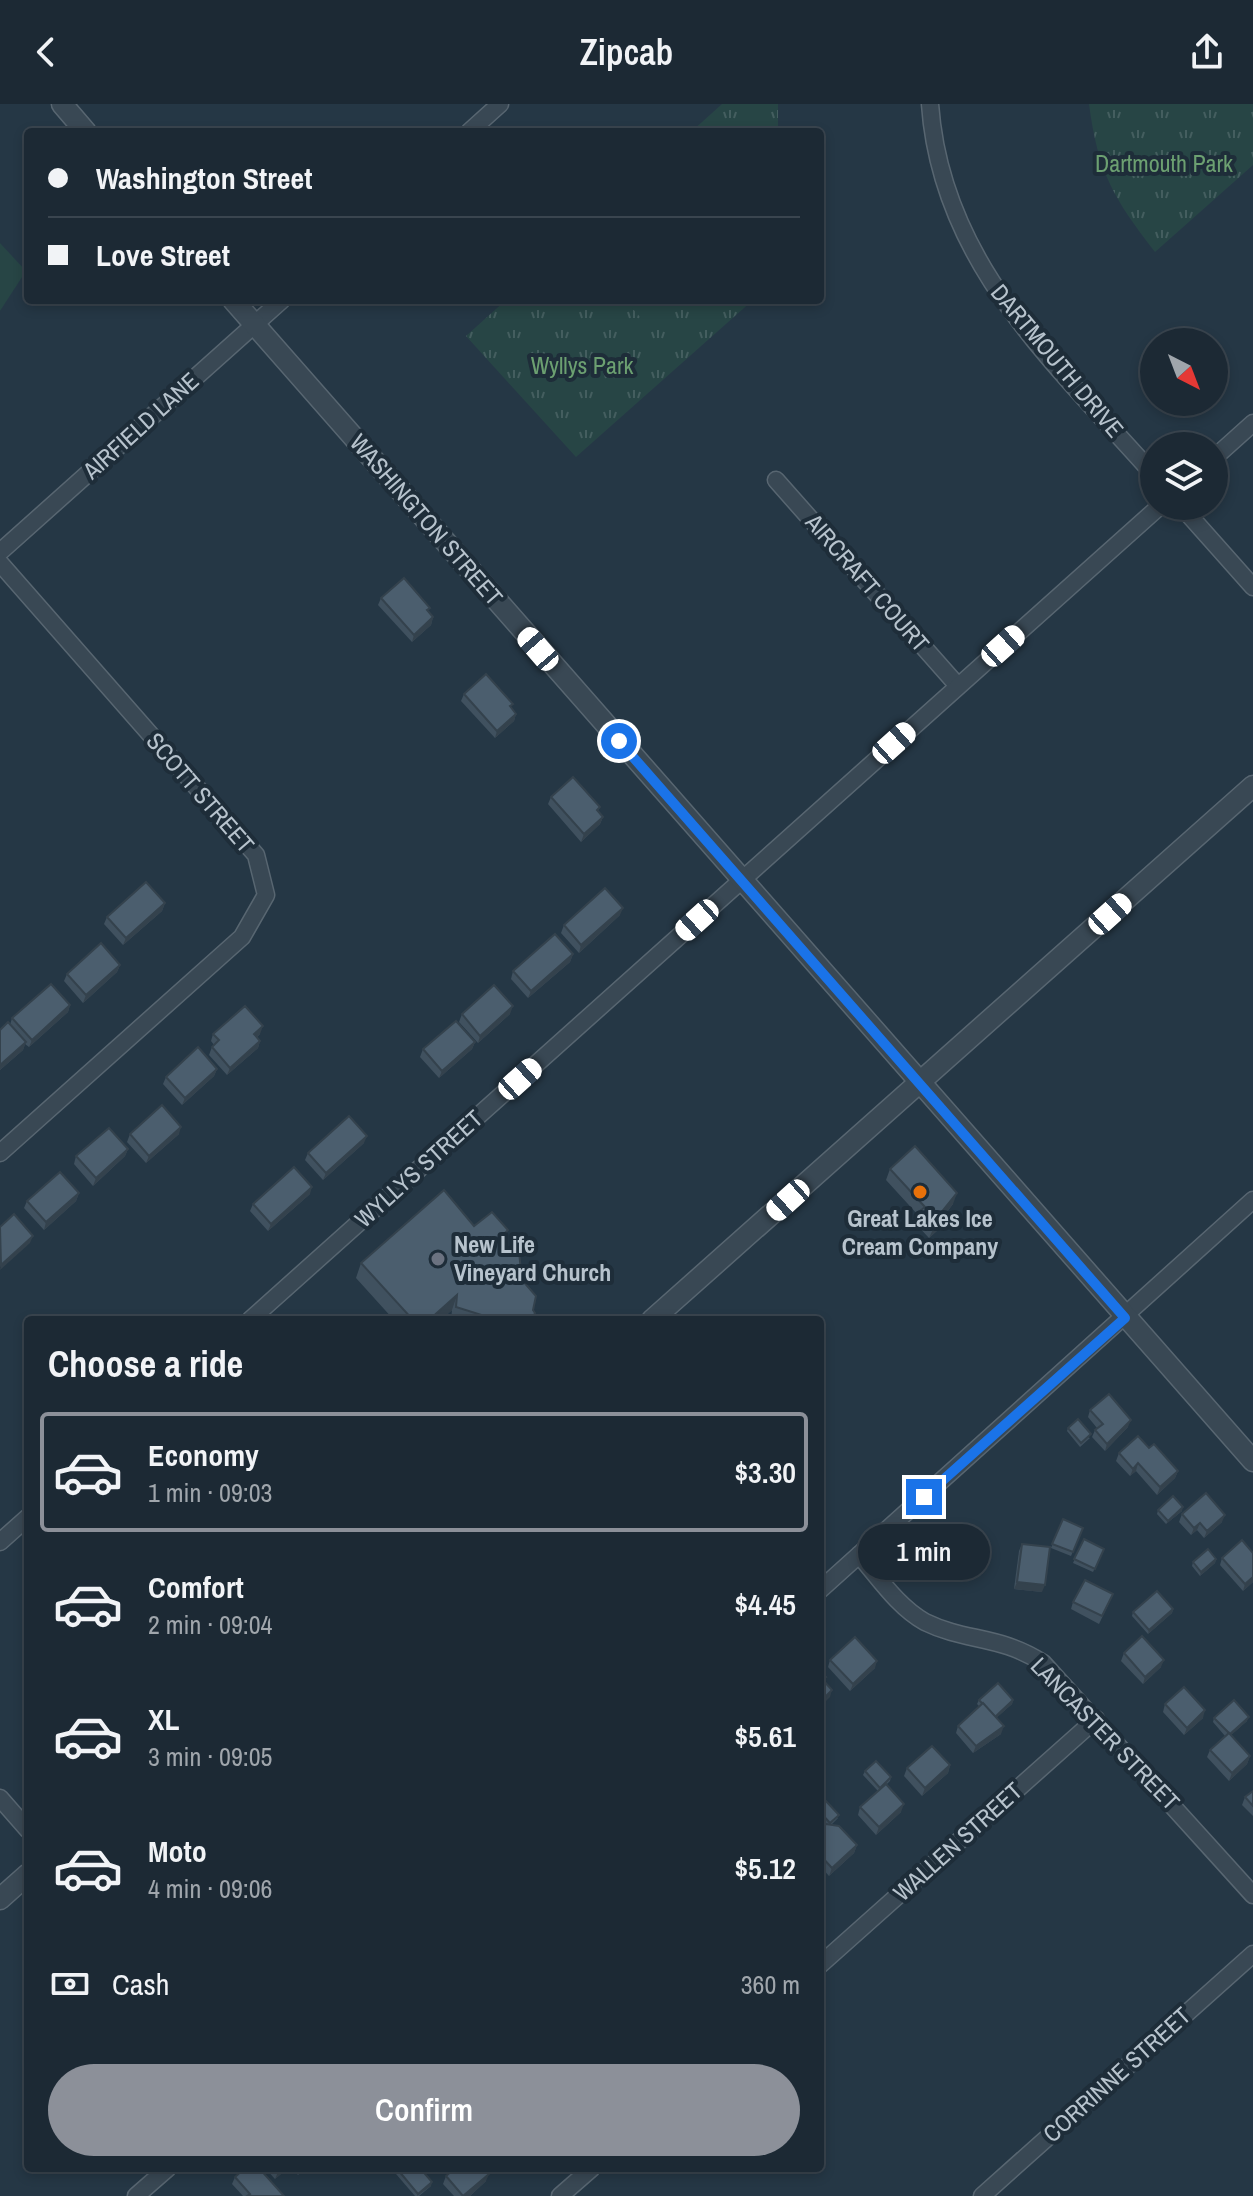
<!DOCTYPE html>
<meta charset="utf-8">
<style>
:root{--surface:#1c2934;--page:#293540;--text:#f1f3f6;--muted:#a0a6ac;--line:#3a454f;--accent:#8c9099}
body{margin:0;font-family:"Archivo Narrow",sans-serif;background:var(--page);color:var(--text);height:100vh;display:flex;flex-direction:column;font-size:30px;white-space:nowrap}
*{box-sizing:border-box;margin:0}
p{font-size:26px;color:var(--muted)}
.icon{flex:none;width:44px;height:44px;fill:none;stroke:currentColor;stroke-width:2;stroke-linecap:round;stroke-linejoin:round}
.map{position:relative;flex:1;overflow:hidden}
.sheet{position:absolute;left:24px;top:1212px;width:800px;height:856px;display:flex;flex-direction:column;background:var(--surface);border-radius:8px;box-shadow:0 4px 12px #0003,0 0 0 2px var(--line)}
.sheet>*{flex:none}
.hud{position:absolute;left:24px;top:24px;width:800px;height:176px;border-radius:8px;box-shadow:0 4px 12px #0003,0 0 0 2px var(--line);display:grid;align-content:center;height:176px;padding:0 24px;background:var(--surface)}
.needle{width:52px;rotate:138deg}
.controls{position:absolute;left:1140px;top:224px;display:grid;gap:16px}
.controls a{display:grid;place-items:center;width:88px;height:88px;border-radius:50%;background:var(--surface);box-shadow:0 4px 12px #0003,0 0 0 2px var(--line);font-size:40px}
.end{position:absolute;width:36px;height:36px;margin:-18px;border:10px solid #1a73e8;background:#fff;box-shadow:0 0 0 4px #fff}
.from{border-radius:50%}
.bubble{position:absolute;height:56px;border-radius:28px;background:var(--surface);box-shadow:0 4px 12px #0003,0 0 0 2px var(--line);font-size:26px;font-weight:600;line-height:56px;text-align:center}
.car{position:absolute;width:24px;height:48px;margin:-24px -12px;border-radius:10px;box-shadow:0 0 6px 2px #0007;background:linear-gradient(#fff 24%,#345 0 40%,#fff 0 76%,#345 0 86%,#fff 0)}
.hud b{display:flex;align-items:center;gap:28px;height:76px;font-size:30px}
.hud b+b{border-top:2px solid var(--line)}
.hud i{width:20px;height:20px;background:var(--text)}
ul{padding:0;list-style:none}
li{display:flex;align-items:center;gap:24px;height:120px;margin:0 16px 12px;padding:0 8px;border:4px solid transparent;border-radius:8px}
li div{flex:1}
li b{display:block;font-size:30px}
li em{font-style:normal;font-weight:600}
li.selected{border-color:var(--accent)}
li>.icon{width:72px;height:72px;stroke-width:1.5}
h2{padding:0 24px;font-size:36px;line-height:96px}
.pay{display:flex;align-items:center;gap:20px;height:88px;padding:0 24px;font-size:30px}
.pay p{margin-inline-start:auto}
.action{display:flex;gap:16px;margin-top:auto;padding:16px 24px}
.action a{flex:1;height:92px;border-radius:48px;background:var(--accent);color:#fff;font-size:32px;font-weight:600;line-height:92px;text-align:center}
header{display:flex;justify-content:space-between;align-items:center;height:104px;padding:0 24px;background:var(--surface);font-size:36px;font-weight:600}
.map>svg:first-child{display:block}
</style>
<header><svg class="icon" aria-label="back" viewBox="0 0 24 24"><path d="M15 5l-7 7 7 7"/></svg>Zipcab<svg class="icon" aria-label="share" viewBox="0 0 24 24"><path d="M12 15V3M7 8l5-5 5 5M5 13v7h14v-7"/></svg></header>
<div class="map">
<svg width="1253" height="2092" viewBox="0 0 1253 2092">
<defs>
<pattern id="park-tufts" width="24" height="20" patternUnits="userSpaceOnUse" patternTransform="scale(2)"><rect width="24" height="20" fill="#274545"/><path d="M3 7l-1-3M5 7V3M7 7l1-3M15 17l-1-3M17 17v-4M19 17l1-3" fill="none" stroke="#445e5f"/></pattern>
</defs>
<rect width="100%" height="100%" fill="#253745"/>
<g fill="url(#park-tufts)">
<path d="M722,0H778V28H691Z"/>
<path d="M1089,0H1253V61L1155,148C1113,94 1098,68 1089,0Z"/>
<path d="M506,196H753L576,353L466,232Z"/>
</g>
<g fill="#274545">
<path d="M0,139L26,167L0,207Z"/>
<path d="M625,196H661L641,214Z"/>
</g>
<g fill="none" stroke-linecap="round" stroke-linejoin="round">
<g stroke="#586671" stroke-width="19">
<g id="minor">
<path d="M930,0C941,159 1055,259 1154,371"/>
<path d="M469,28L500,0"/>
<path d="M1214,354L1253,319"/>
<path d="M776,376L958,582"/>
<path d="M1181,402L1253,483"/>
<path d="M0,448L282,196"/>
<path d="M0,459L256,751L266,791L242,833L0,1049"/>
<path d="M250,1216L1160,402"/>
<path d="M0,1438L28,1413"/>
<path d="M859,1451C879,1474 898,1503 925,1518C966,1538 1000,1531 1043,1559L1253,1791"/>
<path d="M820,1486L1253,1096"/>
<path d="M0,1694L28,1726"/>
<path d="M820,1861L1096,1615"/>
<path d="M136,2092L168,2064"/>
<path d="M560,2092L592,2064"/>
<path d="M982,2092L1253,1850"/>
</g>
</g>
<g stroke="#586671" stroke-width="23">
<g id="tertiary">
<path d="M62,0L86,28"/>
<path d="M233,196L1253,1357"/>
<path d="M652,1216L1253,682"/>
<path d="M0,1795L28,1770"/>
</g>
</g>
<use href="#minor" stroke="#394854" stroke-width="16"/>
<use href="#tertiary" stroke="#394854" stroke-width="20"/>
</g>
<g fill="#40515f">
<path d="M381,494L428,508L433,513L431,521L412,538L378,501Z"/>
<path d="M464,590L511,604L516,610L514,617L495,634L461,597Z"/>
<path d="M551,693L600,703L598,707L603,713L600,720L581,738L548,700Z"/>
<path d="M165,799L162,807L123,841L104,820L107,813Z"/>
<path d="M620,811L579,849L561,829L564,821Z"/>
<path d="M573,850L570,858L528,894L511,875L513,867Z"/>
<path d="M120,861L117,868L83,899L64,877L67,870Z"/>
<path d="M70,901L68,908L29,943L25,940L23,946L0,966V926L10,921L12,914Z"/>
<path d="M462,910H510L478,939L459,918Z"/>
<path d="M213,930H260L257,933L260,937L258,944L227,971L209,951L212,943L214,941L211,937Z"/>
<path d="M475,938L472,945L439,974L420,953L423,945Z"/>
<path d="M217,965L214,972L182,1001L163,980L166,973Z"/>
<path d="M130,1030H179L146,1059L127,1038Z"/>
<path d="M364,1039L323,1076L305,1056L308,1049Z"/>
<path d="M128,1045L125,1052L93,1082L74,1060L76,1052Z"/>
<path d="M890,1065L953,1100L943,1113L939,1125L929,1134L915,1119L918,1111L886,1076Z"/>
<path d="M79,1089L76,1097L44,1126L24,1104L27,1097Z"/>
<path d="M310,1090L268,1127L250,1107L253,1100Z"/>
<path d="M474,1122L503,1138L522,1176L533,1206V1216H451L452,1206L441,1216H394L356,1174L361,1159Z"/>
<path d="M1090,1306L1128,1323L1105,1347L1092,1333L1095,1326L1097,1324L1088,1313Z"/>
<path d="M1068,1324L1090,1334L1080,1343L1067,1327Z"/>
<path d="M1149,1344L1178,1367L1175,1374L1157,1391L1136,1367L1130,1372L1116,1357L1119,1349Z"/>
<path d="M1158,1406L1182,1407L1166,1420L1157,1410Z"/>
<path d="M1182,1410L1222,1418L1204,1434L1197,1426L1191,1431L1179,1418Z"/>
<path d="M1063,1415L1083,1424L1071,1452L1051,1444Z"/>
<path d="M947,1429L983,1465L980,1472L939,1464Z"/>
<path d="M1084,1435L1104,1445L1093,1468L1073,1459Z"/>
<path d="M1022,1440L1042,1488L1014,1485L1019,1447Z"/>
<path d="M1253,1449V1478L1243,1487L1220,1461L1222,1454Z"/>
<path d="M1216,1455L1215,1459L1200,1472L1192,1462L1193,1458Z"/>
<path d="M1110,1497L1099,1520L1071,1505L1073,1498Z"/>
<path d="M1173,1505L1172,1509L1148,1530L1132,1512L1133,1508Z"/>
<path d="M1124,1549L1161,1563L1143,1580L1121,1557Z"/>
<path d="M830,1556L875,1564L850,1587L828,1563Z"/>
<path d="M979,1596H1013L1012,1600L996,1614L1001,1630L973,1649L956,1629L958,1622L980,1603L977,1600Z"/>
<path d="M1165,1600L1203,1614L1184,1631L1163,1608Z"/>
<path d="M1214,1614L1247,1617L1231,1631L1250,1652L1247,1660L1229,1677L1207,1653L1210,1646L1225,1632L1213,1618Z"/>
<path d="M950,1661L948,1669L922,1692L904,1672L907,1664Z"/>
<path d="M865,1667L891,1673L890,1677L886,1681L901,1708L876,1731L858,1711L860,1703L878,1687L863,1671Z"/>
<path d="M1253,1687V1712L1242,1701L1245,1693Z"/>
<path d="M820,1701L838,1714L831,1721L857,1741L854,1749L829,1772L820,1762V1725L826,1720L820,1713Z"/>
<path d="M265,2064H288L275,2075Z"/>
<path d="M292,2064H305L298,2071Z"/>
<path d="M398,2066L431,2082L419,2092H415L396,2070Z"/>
<path d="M446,2072L486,2077L470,2092H454L443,2080Z"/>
<path d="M235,2073L283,2092H243L232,2080Z"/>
</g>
<g fill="#34424d">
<path d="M433,513L431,521L412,538L414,531Z"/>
<path d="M516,610L514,617L495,634L497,627Z"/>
<path d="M603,713L600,720L581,738L584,730Z"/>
<path d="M165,799L162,807L123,841L126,834Z"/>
<path d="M623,804L620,811L579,849L581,841Z"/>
<path d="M573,850L570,858L528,894L531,887Z"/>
<path d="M120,861L117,868L83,899L86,891Z"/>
<path d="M70,901L68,908L29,943L32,936Z"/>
<path d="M513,902L510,910L478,939L480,932Z"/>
<path d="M263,922L260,930L252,938L254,930Z"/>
<path d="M260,937L258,944L227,971L230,964Z"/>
<path d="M26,938L23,946L0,966V961Z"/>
<path d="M475,938L472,945L439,974L442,967Z"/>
<path d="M217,965L214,972L182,1001L185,994Z"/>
<path d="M181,1023L179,1030L146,1059L149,1052Z"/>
<path d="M367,1032L364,1039L323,1076L326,1069Z"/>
<path d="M128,1045L125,1052L93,1082L96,1074Z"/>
<path d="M312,1083L310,1090L268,1127L271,1120Z"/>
<path d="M79,1089L76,1097L44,1126L46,1118Z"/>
<path d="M957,1089L953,1100L938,1119L943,1114L939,1125L929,1134L940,1110Z"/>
<path d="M33,1132L30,1139L0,1166L1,1161Z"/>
<path d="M457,1191L452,1206L441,1216H429Z"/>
<path d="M1131,1316L1128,1323L1105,1347L1107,1340Z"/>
<path d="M1138,1359L1136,1367L1130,1372L1133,1365Z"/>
<path d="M1178,1367L1175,1374L1157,1391L1160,1383Z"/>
<path d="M1183,1403L1182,1407L1166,1420L1168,1417Z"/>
<path d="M1225,1411L1222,1418L1204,1434L1207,1427Z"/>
<path d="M1200,1419L1197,1426L1191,1431L1194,1424Z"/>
<path d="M1216,1455L1215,1459L1200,1472L1201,1468Z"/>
<path d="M1253,1473V1478L1243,1487L1245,1480Z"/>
<path d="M1017,1478L1045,1481L1042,1488L1014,1485Z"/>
<path d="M1173,1505L1172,1509L1148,1530L1149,1526Z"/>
<path d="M1164,1556L1161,1563L1143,1580L1145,1573Z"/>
<path d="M877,1557L875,1564L850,1587L853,1580Z"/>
<path d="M832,1586L830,1593L820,1603V1598Z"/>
<path d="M1013,1596L1012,1600L993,1617L994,1613Z"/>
<path d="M1205,1606L1203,1614L1184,1631L1187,1624Z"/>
<path d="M1249,1613L1247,1617L1228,1634L1229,1631Z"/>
<path d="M1004,1622L1001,1630L973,1649L976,1642Z"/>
<path d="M1250,1652L1247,1660L1229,1677L1232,1669Z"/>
<path d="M950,1661L948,1669L922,1692L925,1684Z"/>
<path d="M904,1700L901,1708L876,1731L879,1723Z"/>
<path d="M857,1741L854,1749L829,1772L832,1764Z"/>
<path d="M282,2064H288L275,2075L278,2068Z"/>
<path d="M489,2070L486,2077L470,2092H464Z"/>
<path d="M432,2078L431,2082L417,2092L418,2090Z"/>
</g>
<g fill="#4b5e6e" stroke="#34424d" stroke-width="2">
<path d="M404,474L430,504L427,506L433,513L414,531L381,494Z"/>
<path d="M486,570L513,600L510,602L516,610L497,627L464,590Z"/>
<path d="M573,673L600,703L597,706L603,713L584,730L551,693Z"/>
<path d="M146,778L165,799L126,834L107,813Z"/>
<path d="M605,784L623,804L581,841L564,821Z"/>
<path d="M555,830L573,850L531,887L513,867Z"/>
<path d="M101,839L120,861L86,891L67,870Z"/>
<path d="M51,880L70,901L32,936L12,914Z"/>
<path d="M494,881L513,902L480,932L462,910Z"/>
<path d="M245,902L263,922L254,930L260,937L230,964L212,943L219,936L213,930Z"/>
<path d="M456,917L475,938L442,967L423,945Z"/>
<path d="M8,918L26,938L0,961V926Z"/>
<path d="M198,943L217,965L185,994L166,973Z"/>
<path d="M162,1001L181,1023L149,1052L130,1030Z"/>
<path d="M349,1012L367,1032L326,1069L308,1049Z"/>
<path d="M109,1024L128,1045L96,1074L76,1052Z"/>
<path d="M915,1042L957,1089L940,1110L943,1114L933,1123L920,1107L925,1103L890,1065Z"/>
<path d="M294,1063L312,1083L271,1120L253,1100Z"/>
<path d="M60,1068L79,1089L46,1118L27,1097Z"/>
<path d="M444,1086L474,1122L492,1108L508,1126L500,1134L510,1147L519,1148L522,1176L536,1192L533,1206L535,1209L532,1216H488L485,1212L456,1203L457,1191L429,1216H413L361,1159Z"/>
<path d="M14,1110L33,1132L1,1161L0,1123Z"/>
<path d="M1109,1290L1131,1316L1107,1340L1095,1326L1103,1320L1090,1306Z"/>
<path d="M1078,1315L1091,1330L1081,1339L1068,1324Z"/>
<path d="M1138,1332L1149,1344L1154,1340L1178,1367L1160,1383L1138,1359L1133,1365L1119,1349Z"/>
<path d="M1206,1389L1225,1411L1207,1427L1200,1419L1194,1424L1182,1410Z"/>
<path d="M1173,1392L1183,1403L1168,1417L1158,1406Z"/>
<path d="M1063,1415L1083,1424L1073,1448L1052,1440Z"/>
<path d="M947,1429L988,1437L983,1465L941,1456Z"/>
<path d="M1084,1435L1104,1445L1095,1465L1074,1455Z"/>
<path d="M1242,1436L1253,1449V1473L1245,1480L1222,1454Z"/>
<path d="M1022,1440L1050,1443L1045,1481L1017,1478Z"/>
<path d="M1208,1445L1216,1455L1201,1468L1193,1458Z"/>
<path d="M1085,1476L1113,1490L1102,1512L1073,1498Z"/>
<path d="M1157,1487L1173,1505L1149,1526L1133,1508Z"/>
<path d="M1142,1532L1164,1556L1145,1573L1124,1549Z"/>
<path d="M855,1533L877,1557L853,1580L830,1556Z"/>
<path d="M820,1567L826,1573L822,1575L832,1586L820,1598Z"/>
<path d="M998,1579L1013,1596L995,1613L979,1596Z"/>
<path d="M1184,1583L1205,1606L1187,1624L1165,1600Z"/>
<path d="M1234,1596L1249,1613L1230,1630L1214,1614Z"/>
<path d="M983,1599L1004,1622L976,1642L958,1622Z"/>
<path d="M1229,1629L1250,1652L1232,1669L1210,1646Z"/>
<path d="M932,1642L950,1661L925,1684L907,1664Z"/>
<path d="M876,1657L891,1673L880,1684L865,1667Z"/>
<path d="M886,1680L904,1700L879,1723L860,1703Z"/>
<path d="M1253,1687V1702L1245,1693Z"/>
<path d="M825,1696L839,1711L830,1719L820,1708V1701Z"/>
<path d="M826,1720L839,1722L857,1741L832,1764L820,1751V1725Z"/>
<path d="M245,2064H259L284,2092H247L250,2090L235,2073Z"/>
<path d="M400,2064H420L432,2078L418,2090L398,2066Z"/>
<path d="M455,2064H484L489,2070L463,2092L446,2072Z"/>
</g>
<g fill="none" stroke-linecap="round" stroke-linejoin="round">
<path stroke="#1a73e8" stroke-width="10" d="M619,637L1125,1214L924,1393"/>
</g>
<circle fill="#e8710a" stroke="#1e2d39" stroke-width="3" cx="920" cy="1088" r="8"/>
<circle fill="#6b7280" stroke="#1e2d39" stroke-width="3" cx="438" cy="1155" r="8"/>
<g text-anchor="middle" stroke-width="8" stroke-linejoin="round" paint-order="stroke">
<g font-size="24" fill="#6ca071" stroke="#1e2d39">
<text x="1164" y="68">Dartmouth Park</text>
<text x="582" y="270">Wyllys Park</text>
</g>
<g font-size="24" fill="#b7c3cd" stroke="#1e2d39">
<text transform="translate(1057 257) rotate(50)" y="8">DARTMOUTH DRIVE</text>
<text transform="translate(141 322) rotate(-42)" y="8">AIRFIELD LANE</text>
<text transform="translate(426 416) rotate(49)" y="8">WASHINGTON STREET</text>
<text transform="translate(867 479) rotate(49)" y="8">AIRCRAFT COURT</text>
<text transform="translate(200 689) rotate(49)" y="8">SCOTT STREET</text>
<text transform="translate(419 1065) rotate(-42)" y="8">WYLLYS STREET</text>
<text transform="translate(1105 1630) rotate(46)" y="8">LANCASTER STREET</text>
<text transform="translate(958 1738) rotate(-42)" y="8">WALLEN STREET</text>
<text transform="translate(1117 1971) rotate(-42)" y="8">CORRINNE STREET</text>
</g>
<g font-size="24" font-weight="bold" fill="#b7c3cd" stroke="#1e2d39">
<text x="920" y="1123">Great Lakes Ice<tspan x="920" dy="28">Cream Company</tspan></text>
<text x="454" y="1149" text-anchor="start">New Life<tspan x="454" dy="28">Vineyard Church</tspan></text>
</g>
</g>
</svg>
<div class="controls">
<a><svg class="needle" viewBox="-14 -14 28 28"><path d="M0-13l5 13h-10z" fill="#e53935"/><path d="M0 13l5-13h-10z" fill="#a0a6ac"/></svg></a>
<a><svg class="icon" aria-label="layers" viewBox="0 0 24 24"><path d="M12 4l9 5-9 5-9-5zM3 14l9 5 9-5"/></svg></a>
</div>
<i class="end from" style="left:619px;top:637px"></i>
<i class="end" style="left:924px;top:1393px"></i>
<div class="bubble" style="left:858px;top:1420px;width:132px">1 min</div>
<i class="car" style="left:1003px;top:542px;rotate:48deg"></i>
<i class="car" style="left:538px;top:545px;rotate:319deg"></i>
<i class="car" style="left:894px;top:639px;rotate:48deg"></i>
<i class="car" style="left:1110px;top:810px;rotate:48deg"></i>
<i class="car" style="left:697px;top:816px;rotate:228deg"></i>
<i class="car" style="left:520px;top:975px;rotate:48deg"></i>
<i class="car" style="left:788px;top:1096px;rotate:228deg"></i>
<div class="hud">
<b><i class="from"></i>Washington Street</b>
<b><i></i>Love Street</b>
</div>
<section class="sheet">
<h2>Choose a ride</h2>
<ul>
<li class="selected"><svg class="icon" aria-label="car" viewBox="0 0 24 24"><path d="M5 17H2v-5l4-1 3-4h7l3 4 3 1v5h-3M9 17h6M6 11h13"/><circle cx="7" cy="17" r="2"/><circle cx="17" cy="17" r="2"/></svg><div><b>Economy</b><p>1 min · 09:03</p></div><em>$3.30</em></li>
<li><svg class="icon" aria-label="car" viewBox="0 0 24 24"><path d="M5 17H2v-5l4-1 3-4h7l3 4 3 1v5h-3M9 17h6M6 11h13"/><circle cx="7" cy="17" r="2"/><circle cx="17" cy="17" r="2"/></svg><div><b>Comfort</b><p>2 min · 09:04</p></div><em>$4.45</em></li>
<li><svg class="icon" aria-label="car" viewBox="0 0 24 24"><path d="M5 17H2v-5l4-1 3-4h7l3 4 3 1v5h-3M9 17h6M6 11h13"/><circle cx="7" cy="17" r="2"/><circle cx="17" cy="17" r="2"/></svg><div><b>XL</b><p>3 min · 09:05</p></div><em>$5.61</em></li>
<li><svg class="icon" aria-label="car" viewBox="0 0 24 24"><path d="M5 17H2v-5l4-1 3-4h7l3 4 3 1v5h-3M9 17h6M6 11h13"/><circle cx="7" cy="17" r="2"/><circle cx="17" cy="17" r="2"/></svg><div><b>Moto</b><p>4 min · 09:06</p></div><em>$5.12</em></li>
</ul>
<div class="pay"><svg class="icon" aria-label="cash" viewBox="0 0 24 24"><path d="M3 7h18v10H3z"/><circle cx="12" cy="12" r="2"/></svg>Cash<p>360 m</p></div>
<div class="action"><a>Confirm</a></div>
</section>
</div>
